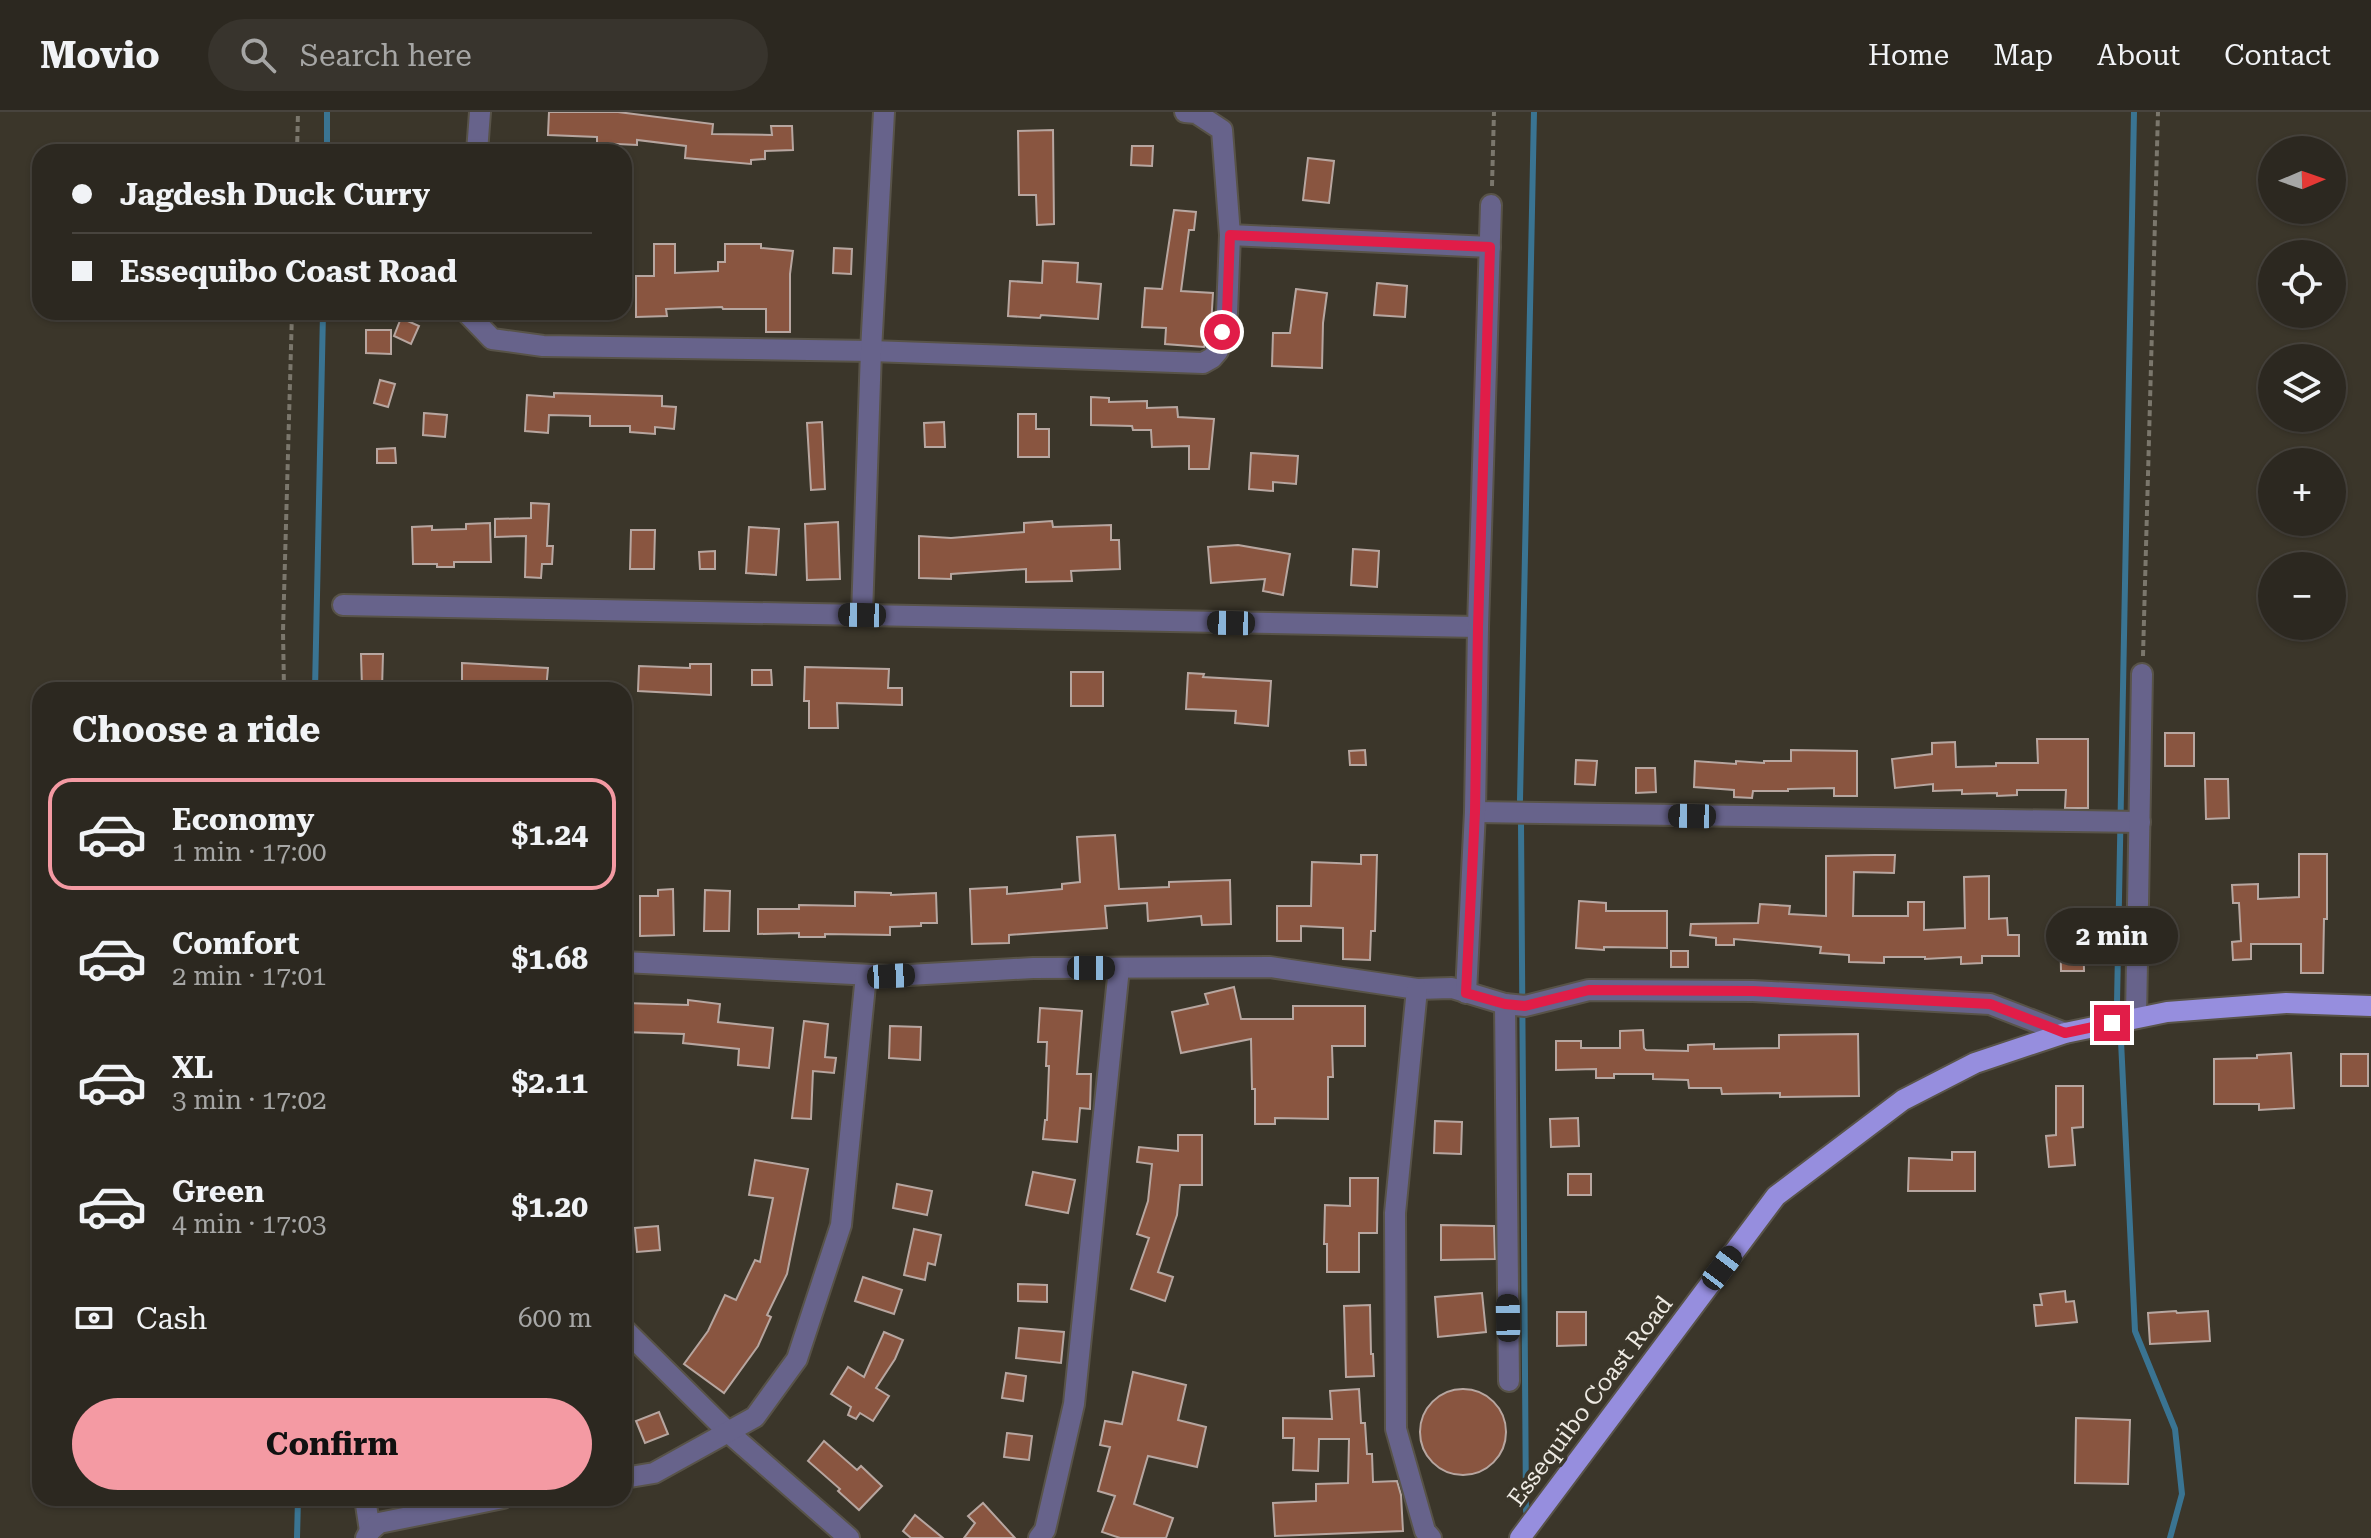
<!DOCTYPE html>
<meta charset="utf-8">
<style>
:root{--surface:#2c2820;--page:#38342d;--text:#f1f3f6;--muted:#a6a6a5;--line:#48443e;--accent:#f49aa3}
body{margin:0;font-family:"Roboto Serif",serif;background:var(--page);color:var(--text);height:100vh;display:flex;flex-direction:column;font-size:30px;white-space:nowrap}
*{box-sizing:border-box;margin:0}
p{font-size:26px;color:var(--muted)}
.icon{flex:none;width:44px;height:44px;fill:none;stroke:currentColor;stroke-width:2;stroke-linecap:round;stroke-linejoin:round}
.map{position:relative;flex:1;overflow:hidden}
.side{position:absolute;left:32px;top:570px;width:600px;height:824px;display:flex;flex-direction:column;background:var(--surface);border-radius:24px;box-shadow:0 2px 6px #0004,0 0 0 2px var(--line)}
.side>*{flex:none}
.guide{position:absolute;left:32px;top:32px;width:600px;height:176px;border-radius:24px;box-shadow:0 2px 6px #0004,0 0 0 2px var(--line);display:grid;align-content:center;height:176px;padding:0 40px;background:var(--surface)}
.needle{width:52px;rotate:88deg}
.fabs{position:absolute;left:2258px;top:24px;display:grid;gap:16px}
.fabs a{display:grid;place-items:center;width:88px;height:88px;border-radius:50%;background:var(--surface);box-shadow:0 2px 6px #0004,0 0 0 2px var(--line);font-size:40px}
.end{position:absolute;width:36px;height:36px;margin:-18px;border:10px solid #e11d48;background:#fff;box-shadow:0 0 0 4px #fff}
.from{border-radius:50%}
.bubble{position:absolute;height:56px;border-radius:28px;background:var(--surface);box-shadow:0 2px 6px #0004,0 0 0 2px var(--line);font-size:26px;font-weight:700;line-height:56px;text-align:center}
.car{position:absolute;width:24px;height:48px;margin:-24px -12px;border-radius:10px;box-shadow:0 0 6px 2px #0007;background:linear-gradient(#222 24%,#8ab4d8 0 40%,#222 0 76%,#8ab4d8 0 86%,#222 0)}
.guide b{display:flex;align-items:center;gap:28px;height:76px;font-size:30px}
.guide b+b{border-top:2px solid var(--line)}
.guide i{width:20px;height:20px;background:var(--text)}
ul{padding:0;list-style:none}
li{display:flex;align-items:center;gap:24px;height:112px;margin:0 16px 12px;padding:0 24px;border:4px solid transparent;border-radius:24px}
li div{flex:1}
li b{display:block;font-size:30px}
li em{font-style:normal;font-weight:700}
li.on{border-color:var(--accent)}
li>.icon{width:72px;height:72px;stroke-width:1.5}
h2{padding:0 40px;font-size:36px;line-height:96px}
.pay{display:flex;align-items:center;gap:20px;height:88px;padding:0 40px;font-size:30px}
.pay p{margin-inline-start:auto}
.button{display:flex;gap:16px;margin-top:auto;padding:16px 40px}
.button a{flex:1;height:92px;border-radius:48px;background:var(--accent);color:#111;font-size:32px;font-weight:700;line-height:92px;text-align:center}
header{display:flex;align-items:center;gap:48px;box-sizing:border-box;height:112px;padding:0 40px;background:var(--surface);border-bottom:2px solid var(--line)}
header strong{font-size:38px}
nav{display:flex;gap:44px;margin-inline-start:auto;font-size:28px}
.search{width:560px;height:72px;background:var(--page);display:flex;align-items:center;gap:20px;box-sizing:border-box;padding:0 28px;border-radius:44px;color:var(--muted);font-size:30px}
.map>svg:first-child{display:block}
</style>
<header>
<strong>Movio</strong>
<div class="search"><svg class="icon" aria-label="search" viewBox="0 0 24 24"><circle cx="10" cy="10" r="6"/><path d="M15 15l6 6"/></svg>Search here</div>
<nav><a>Home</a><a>Map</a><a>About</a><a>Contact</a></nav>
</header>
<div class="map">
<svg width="2371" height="1426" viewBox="0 0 2371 1426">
<rect width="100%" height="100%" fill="#3b362a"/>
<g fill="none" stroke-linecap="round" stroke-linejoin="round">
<g stroke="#3a7492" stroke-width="6">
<path d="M327,40V0"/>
<path d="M315,578L323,200"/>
<path d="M1520,688L1534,0"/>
<path d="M1521,711L1526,1399"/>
<path d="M2117,891L2134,0"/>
<path d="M2121,929L2135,1219L2175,1317L2182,1382L2170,1426"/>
<path d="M297,1426L298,1386"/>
</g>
</g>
<g fill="#895540" stroke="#b7a6a0" stroke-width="2">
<path d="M549,0H618L713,12L712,22L772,23L771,14H792L793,38L765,39V47L751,48V52L685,46L686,34L637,28V33L597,31V25L548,23Z"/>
<path d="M1053,18L1054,112L1037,113L1036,83H1019L1018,19Z"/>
<path d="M1132,34H1153L1152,54L1131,53Z"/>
<path d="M1308,46L1334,49L1329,91L1303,88Z"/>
<path d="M1174,98L1196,100L1194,118H1189L1181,179L1213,181L1211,213L1204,235L1165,232L1166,216L1142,215L1145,176L1162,177Z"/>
<path d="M654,132H675V161L718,159V150H725V132H761V136L793,139L790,162V220H766V197H723L722,195L666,197L667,204L636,205V164H654Z"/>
<path d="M834,136L852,137L851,162L833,161Z"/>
<path d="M1043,149L1078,151L1077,170L1101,172L1098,207L1041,203L1040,206L1008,204L1010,169L1042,171Z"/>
<path d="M1377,171L1407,174L1405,205L1374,203Z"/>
<path d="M1296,177L1327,181L1323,211L1322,256L1272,254L1273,221H1290Z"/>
<path d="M401,206L419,214L411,232L394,224Z"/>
<path d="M366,218H391V242L366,241Z"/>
<path d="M380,268L395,272L388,295L374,291Z"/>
<path d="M554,281L662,284V294L676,295L674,317L655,315V322L630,320V314H590V304L549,303L548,321L525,319L527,283L554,285Z"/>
<path d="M1091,285L1109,286V290L1147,289V296L1177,295L1178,305L1214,307L1209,357H1189V334L1152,335L1151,318H1133L1132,314L1091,313Z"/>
<path d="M424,301L447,303L445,325L423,323Z"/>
<path d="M1018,302H1036V317H1049V345H1018Z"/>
<path d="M822,310L825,377L811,378L807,311Z"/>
<path d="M944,310L945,335H925L924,311Z"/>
<path d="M395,336L396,351H377V337Z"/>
<path d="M1251,341L1298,344L1296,372L1273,370V379L1249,377Z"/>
<path d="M531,391L549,392L547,434H553L552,452H542L541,466L525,465L526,424L495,425V407L531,406Z"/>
<path d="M1052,409L1053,415L1111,413V428H1119L1120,457L1071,459L1072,469L1026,470V457L951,462V467L919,466V424L951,426L1024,420V411Z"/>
<path d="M838,410L840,467L807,468L805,412Z"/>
<path d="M490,411L491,450H454V455H437V452H413L412,415L432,414V418L466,417V412Z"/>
<path d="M749,415L779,417L776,463L746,461Z"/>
<path d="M631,418H655L654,457H630Z"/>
<path d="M1238,433L1290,442L1283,483L1263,479L1265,467L1211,471L1208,435Z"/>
<path d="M1353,437L1379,439L1377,475L1351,473Z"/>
<path d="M715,439V457H700L699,440Z"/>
<path d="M361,542H383L382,577L362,576Z"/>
<path d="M462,551L548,556L546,578L462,576Z"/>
<path d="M690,552H711V583L638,579L639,554L690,556Z"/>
<path d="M805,555L889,557L888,576H902V593L837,591L838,616H809V589H804Z"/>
<path d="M752,558H771L772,573H752Z"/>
<rect x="1071" y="560" width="32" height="34"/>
<path d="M1188,561L1204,562L1203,565L1271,569L1268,614L1235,611L1236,599L1186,597Z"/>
<rect x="2165" y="621" width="29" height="33"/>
<path d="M2037,627H2088V696H2065L2066,678H2017V683L1997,684V681L1962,682V678L1933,679V672L1895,676L1892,647L1932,642V631L1955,630L1956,655L1996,654V651H2038Z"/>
<path d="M1365,638L1366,653H1350L1349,639Z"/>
<path d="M1791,638L1857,639V684H1834V676L1788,677V679H1753L1752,686L1734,685V678L1694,675L1695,649L1736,652V649L1764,651V649H1791Z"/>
<path d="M1576,648L1597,649L1595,673L1575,672Z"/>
<path d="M1636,656H1655L1656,680L1636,681Z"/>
<path d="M2205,667H2228L2229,706L2206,707Z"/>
<path d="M1115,723L1119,777L1169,775V770L1230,768L1231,812L1202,813L1201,804L1148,809L1147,791L1105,794L1107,816L1009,823V831L972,832L970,777L1007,775V782L1062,777V772L1080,770L1077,725Z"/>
<path d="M2299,742H2327V807H2324L2323,861H2301V832H2251V847L2233,848L2232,830L2241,829L2239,791H2233L2232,773L2258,772V787L2299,785Z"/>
<path d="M1361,743H1377L1375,819H1371L1370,848L1343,847V816L1301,814V829H1277V794H1311L1312,750L1361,752Z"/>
<path d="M1874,743H1895L1894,761L1854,760L1853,804H1908V790H1924V818L1965,816L1964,765L1989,764V807L2007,806L2008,823H2019V844H1982V851L1961,852V845L1925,847V845H1884V851L1849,850V843L1820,841L1821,835L1734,827V833H1716V826L1690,823L1691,812L1758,811L1760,792L1790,794L1789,802L1826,804V744Z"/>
<path d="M673,777L674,823L640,824V784H658V778Z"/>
<path d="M705,778L730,779L729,819H704Z"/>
<path d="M855,780L891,781V783L936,781L937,811H921V814L890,815V823L825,822V825H799V821L758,822V797H799V793L855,794Z"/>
<path d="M1579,789L1606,791V799H1667V836L1604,835V838L1576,836Z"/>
<path d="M2060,808H2083L2084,859H2061Z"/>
<rect x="1671" y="839" width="17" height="16"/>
<path d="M1234,875L1241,907H1293V894H1365V934H1332L1333,965H1328V1007L1275,1006V1012H1255V977H1252L1251,927L1181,941L1172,900L1208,892L1205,882Z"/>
<path d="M688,888L720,892L718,910L773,916L769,956L738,953L739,937L683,931L684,922L624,920L626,891L688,893Z"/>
<path d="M1040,896L1082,899L1077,962H1091L1090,997L1080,996L1077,1030L1043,1027L1045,1008H1047L1049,954H1046L1047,930H1038Z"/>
<path d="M804,909L828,912L825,945L836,946L834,961L813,959L811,1007L792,1006Z"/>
<path d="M890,914L921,915L920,948L889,946Z"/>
<path d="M1643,918L1644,936L1646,938L1688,939V933L1714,932V937L1779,936V923L1858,922L1859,984L1780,985V981L1722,982L1721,976H1689L1688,968L1653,967V962H1614V966H1596V957L1556,958V929H1581V936H1620V919Z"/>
<path d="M2291,941L2294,996L2259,998V992H2214V947L2257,946V943Z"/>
<rect x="2341" y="942" width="27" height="32"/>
<path d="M2056,974H2083V1015L2072,1016L2075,1053L2049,1055L2046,1024L2056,1023Z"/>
<path d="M1578,1006L1579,1034L1551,1035L1550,1007Z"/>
<path d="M1435,1009L1462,1010L1461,1042L1434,1041Z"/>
<path d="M1178,1023H1202V1073H1180L1177,1103L1158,1160L1173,1165L1165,1189L1131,1177L1149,1126L1137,1122L1148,1089L1152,1052L1137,1050L1139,1035L1178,1039Z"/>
<path d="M1952,1040H1975V1079H1908L1909,1046L1952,1048Z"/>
<path d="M755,1048L808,1057L787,1162L767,1203L771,1205L758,1234L724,1281L684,1252L708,1219L725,1183L736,1188L755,1148L760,1150L773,1086L749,1083Z"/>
<path d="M1033,1060L1075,1068L1068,1101L1026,1093Z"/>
<rect x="1568" y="1062" width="23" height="21"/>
<path d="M1350,1066H1378L1377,1121H1359V1160H1327V1132H1324L1325,1093L1350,1094Z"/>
<path d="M897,1072L932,1079L927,1103L893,1096Z"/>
<path d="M1441,1113L1494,1114L1495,1147L1441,1148Z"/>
<path d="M658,1114L660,1138L637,1140L635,1116Z"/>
<path d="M914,1117L941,1123L935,1153L928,1151L925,1168L904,1163Z"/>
<path d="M863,1165L902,1178L894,1202L855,1189Z"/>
<path d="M1018,1172L1047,1173V1190L1018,1189Z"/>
<path d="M2065,1179L2066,1190L2074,1189L2077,1210L2036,1214L2034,1193H2042L2040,1182Z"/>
<path d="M1482,1181L1486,1220L1438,1225L1435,1185Z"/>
<path d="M1370,1193L1371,1242H1373L1374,1264L1346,1265L1344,1194Z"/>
<path d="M2176,1199L2177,1201L2208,1199L2210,1229L2150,1232L2148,1201Z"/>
<path d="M1557,1200H1586V1233L1557,1234Z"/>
<path d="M1019,1216L1064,1220L1061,1251L1016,1246Z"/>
<path d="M884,1220L903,1228L895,1247L876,1276L889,1284L873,1309L860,1301L856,1307L848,1303L851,1295L831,1282L848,1255L864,1265Z"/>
<path d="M1133,1260L1186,1273L1178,1308L1206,1315L1197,1355L1148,1344L1134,1392L1173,1406L1166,1426H1120L1102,1420L1115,1384L1098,1379L1110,1335L1100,1333L1105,1309L1122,1312Z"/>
<path d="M1006,1261L1026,1264L1023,1289L1002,1286Z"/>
<circle cx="1463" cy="1320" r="43"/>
<path d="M1359,1277L1361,1311H1365L1367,1342H1372L1373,1370L1397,1369L1401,1383L1403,1419L1275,1424L1273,1391L1316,1389V1372L1348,1371L1349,1327H1319L1318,1359L1293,1358L1294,1326H1283V1306L1332,1307L1330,1279Z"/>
<path d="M659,1300L668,1322L645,1331L636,1309Z"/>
<path d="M2076,1306L2130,1308L2128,1372L2075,1371Z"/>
<path d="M1007,1321L1032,1324L1029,1348L1004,1345Z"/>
<path d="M824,1329L857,1358L861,1354L882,1374L859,1398L838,1379L840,1377L808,1349Z"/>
<path d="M983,1391L1015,1426H964L975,1411L968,1404Z"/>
<path d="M915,1403L943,1426H911L903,1419Z"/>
</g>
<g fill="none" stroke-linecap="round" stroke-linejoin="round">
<g stroke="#585348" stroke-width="24">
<g id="street">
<path d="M477,40L480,0"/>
<path d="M1230,123L1490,135"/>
<path d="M466,200L492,227L543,234L871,239L1203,251L1212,246L1218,239L1227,201L1230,123L1222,18L1196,1L1185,0"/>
<path d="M343,493L1478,515"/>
<path d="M862,503L871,239L884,0"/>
<path d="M1475,700L2140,710"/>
<path d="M624,850L891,864L1033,856L1270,855L1417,877L1452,876L1505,892L1525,894L1589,878L1753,879L1990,892L2065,921"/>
<path d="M1417,877L1395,1101L1396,1317L1425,1419L1431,1426"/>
<path d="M1466,881L1475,700L1478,515L1491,93"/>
<path d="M1505,892L1509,1269"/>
<path d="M2136,906L2142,562"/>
<path d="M624,1217L728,1320L849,1426"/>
<path d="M624,1366L654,1361L755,1305L797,1247L841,1113L866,863"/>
<path d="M365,1386L370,1419"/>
<path d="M366,1426L370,1419L379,1411L503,1386"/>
<path d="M1039,1426L1045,1418L1074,1292L1119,856"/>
</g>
</g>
<g stroke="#585348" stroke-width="24">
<path id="primary" d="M1520,1426L1776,1084L1903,988L1975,951L2065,921L2167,900L2286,891L2371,894"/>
</g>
<g stroke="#7b776c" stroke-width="4" stroke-dasharray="6 4" stroke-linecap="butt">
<path d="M297,40L298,0"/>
<path d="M1492,74L1494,0"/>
<path d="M2143,544L2158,0"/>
<path d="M284,578L283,519L292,200"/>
</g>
<use href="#street" stroke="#67638b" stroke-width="20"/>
<use href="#primary" stroke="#968ede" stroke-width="20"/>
</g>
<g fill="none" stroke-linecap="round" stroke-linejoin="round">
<path stroke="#e11d48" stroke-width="10" d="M1222,220L1227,201L1230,123L1490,135L1478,515L1475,700L1466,881L1505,892L1525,894L1589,878L1753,879L1990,892L2065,921L2112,911"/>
</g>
<g text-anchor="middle" stroke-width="7" stroke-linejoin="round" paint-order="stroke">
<g font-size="24" fill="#eeeae3" stroke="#3b362a">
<text transform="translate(1590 1289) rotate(-53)" y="8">Essequibo Coast Road</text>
</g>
</g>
</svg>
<div class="fabs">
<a><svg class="needle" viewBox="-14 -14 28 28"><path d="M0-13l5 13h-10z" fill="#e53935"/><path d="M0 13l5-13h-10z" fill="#a6a6a5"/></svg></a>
<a><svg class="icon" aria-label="locate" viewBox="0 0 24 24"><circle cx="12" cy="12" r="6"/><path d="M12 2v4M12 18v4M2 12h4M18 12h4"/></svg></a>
<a><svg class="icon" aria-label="layers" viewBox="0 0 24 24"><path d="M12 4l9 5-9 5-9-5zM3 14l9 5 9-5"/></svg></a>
<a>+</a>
<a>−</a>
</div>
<i class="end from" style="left:1222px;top:220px"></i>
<i class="end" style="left:2112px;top:911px"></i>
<div class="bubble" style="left:2046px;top:796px;width:132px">2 min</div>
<i class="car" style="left:862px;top:503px;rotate:271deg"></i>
<i class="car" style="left:1231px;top:511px;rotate:271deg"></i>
<i class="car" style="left:1692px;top:704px;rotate:271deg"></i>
<i class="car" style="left:1091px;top:856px;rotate:90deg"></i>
<i class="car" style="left:891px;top:864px;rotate:87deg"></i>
<i class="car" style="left:1722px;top:1156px;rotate:37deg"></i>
<i class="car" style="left:1508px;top:1206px;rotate:359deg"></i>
<div class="guide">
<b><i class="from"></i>Jagdesh Duck Curry</b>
<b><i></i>Essequibo Coast Road</b>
</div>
<section class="side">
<h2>Choose a ride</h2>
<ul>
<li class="on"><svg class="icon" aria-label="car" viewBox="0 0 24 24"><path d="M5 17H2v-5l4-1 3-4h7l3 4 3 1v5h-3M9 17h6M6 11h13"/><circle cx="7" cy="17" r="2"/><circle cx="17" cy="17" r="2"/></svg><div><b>Economy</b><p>1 min · 17:00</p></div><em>$1.24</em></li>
<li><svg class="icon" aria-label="car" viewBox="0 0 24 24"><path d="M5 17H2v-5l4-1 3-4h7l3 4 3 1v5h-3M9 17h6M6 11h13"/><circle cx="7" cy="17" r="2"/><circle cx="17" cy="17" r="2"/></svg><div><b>Comfort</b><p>2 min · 17:01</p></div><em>$1.68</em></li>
<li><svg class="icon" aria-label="car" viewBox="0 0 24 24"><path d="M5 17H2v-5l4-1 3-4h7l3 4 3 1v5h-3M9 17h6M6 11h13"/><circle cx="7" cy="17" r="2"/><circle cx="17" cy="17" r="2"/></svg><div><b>XL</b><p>3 min · 17:02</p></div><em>$2.11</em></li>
<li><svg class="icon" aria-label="car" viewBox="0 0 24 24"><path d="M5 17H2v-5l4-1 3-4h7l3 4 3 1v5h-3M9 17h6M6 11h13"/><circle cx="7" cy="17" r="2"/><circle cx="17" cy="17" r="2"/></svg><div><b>Green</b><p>4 min · 17:03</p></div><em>$1.20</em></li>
</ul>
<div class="pay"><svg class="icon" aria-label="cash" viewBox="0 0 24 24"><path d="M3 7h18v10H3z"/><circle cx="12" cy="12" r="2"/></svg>Cash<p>600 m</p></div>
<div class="button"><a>Confirm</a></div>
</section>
</div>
